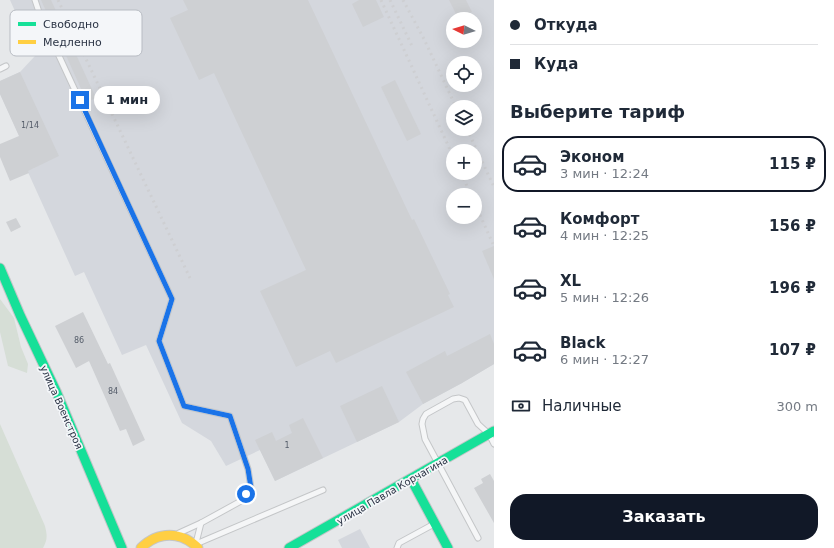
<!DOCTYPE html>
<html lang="ru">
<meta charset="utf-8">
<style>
:root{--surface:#fff;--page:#f2f2f3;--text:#1f2937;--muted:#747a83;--line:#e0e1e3;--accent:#111827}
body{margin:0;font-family:"DejaVu Sans",sans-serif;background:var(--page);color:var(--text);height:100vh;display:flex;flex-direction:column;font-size:15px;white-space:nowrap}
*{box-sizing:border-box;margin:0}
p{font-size:13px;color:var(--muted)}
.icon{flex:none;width:22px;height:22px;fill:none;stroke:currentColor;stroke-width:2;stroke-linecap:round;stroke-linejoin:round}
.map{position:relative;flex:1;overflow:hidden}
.sheet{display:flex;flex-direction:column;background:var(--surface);width:340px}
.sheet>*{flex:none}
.hud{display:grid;align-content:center;height:88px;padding:0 16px;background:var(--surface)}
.needle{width:26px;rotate:275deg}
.tools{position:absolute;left:446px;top:12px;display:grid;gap:8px}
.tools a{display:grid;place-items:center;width:36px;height:36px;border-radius:50%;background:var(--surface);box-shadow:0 4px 16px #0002;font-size:20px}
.end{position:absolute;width:18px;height:18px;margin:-9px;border:5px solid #1a73e8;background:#fff;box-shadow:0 0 0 2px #fff}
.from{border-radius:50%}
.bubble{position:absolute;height:28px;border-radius:14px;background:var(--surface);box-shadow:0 4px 16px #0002;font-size:13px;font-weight:700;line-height:28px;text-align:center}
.hud b{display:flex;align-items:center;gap:14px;height:38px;font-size:15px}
.hud b+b{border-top:1px solid var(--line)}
.hud i{width:10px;height:10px;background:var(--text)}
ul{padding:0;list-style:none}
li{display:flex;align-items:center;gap:12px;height:56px;margin:0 8px 6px;padding:0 8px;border:2px solid transparent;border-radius:16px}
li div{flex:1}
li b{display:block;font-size:15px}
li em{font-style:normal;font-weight:700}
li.on{border-color:var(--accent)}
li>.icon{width:36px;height:36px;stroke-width:1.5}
h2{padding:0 16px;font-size:18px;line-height:48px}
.pay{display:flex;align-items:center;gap:10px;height:44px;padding:0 16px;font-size:15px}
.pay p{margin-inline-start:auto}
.action{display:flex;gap:8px;margin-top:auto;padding:8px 16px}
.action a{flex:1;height:46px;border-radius:16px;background:var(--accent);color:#fff;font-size:16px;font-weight:700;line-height:46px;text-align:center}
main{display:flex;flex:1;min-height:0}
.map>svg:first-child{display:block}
</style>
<main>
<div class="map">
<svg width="494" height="548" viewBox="0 0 494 548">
<rect width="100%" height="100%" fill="#e6e8ea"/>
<g fill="#d4d7dd" fill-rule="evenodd">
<path d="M10,0H494V364L462,383L423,404L399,422L275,481L260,450L226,466L211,441L182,423L146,345L122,355L84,272L75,276L27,170L34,168L0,94V81L20,72L35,56ZM453,19H475V41H453ZM453,63H475V85H453ZM453,107H475V129H453ZM453,151H475V173H453ZM453,195H475V217H453Z"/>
<path d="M360,529L370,548H342L338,540Z"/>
</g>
<g fill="#d6ded6">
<path d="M0,299L14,318L21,347L28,364L27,373L8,366L0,332Z"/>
<path d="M0,424L45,526C47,535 48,539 43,548H0Z"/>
</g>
<g fill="#ced0d3">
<path d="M41,0H51L96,98L87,102Z"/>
<path d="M183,0H308L412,220L414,219L450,294L448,295L454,307L336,363L330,351L296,367L260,291L306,270L214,73L199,80L170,18L188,10Z"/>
<path d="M359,0H376L384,17L363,27L352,4Z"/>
<path d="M449,0H466L472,12L458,18Z"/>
<path d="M20,72L59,156L28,171L29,173L10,181L0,157V144L19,136L0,94V81Z"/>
<path d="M395,80L421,134L407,141L381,87Z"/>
<path d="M16,218L21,227L11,232L6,222Z"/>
<path d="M494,246V279L482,251Z"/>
<path d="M83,312L108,364L110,363L145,440L133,446L126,429L120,431L89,361L76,368L55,326Z"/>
<path d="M490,334L494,344V364L462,383L423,404L406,372L445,351L447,356Z"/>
<path d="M382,386L399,422L357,442L340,406Z"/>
<path d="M303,418L323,458L275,481L255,440L272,432L276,441L292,433L289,425Z"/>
<path d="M490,474L494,481V523L474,488L483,483L481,479Z"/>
</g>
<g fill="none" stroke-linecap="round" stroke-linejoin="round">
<g stroke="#c4c6c8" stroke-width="7">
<g id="lane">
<path d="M35,0L40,15L172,299L159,341L184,406L230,416L248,469L251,488L241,501L201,523L179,533"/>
<path d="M0,69L6,66"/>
<path d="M478,538L425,439L422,424L423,419L426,414L453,399L459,398L465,400L478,424L489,434L494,444"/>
<path d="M196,543L201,523"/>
<path d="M196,544L323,490"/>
<path d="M397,548L399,543L434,524"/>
</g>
</g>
<g stroke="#c4c6c8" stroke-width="11">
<g id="fast">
<path d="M0,268L20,315L56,391L122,548"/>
<path d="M411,479L448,548"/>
<path d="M289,548L494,431"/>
</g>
</g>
<g stroke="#c4c6c8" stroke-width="11">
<path id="slow" d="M141,548C158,531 181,531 198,548"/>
</g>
<use href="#lane" stroke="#f5f6f7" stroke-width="5"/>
<use href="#fast" stroke="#16e098" stroke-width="9"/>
<use href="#slow" stroke="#ffcf43" stroke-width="9"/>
<g stroke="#cecfd2" stroke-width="3" stroke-dasharray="2 4" stroke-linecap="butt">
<path d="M58,0L190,278"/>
<path d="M381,0L453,156"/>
<path d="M390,0L413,48"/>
<path d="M403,0L424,39L456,107"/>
<path d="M467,129L494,187"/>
<path d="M461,173L471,195"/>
<path d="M475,204L493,244"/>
</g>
</g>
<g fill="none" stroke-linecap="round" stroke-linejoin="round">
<path stroke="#1a73e8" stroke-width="5" d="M80,100L172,299L159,341L184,406L230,416L248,469L251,488L246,494"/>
</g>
<g text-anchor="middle" stroke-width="3.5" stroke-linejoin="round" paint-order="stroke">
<g font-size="8" fill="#545c69">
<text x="30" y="128">1/14</text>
<text x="79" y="343">86</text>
<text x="113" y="394">84</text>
<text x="287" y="448">1</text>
</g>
<g font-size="10" fill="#2b3445" stroke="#f4f6f9">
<text transform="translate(62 407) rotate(66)" y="4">улица Военстроя</text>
<text transform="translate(392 490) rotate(-30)" y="4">улица Павла Корчагина</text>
</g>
</g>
<rect x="10" y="10" width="132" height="46" rx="6" fill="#f4f6f9" stroke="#b8bcc3" stroke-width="1"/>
<rect x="18" y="22" width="18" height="4" fill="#16e098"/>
<rect x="18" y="40" width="18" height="4" fill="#ffcf43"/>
<g font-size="11" fill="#2b3445">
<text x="43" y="28">Свободно</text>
<text x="43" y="46">Медленно</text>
</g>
</svg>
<div class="tools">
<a><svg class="needle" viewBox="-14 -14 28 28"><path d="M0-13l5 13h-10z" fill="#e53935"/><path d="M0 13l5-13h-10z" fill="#747a83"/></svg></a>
<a><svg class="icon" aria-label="locate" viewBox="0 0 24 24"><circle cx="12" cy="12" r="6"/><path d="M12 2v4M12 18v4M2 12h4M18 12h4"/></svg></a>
<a><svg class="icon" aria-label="layers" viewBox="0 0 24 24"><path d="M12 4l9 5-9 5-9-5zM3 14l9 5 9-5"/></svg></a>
<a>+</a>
<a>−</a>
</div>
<i class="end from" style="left:246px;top:494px"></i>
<i class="end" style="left:80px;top:100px"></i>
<div class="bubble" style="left:94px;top:86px;width:66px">1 мин</div>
</div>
<section class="sheet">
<div class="hud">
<b><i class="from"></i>Откуда</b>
<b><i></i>Куда</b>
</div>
<h2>Выберите тариф</h2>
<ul>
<li class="on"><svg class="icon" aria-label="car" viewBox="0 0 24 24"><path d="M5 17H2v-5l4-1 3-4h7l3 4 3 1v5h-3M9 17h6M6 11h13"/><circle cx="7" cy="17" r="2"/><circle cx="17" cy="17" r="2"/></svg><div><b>Эконом</b><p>3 мин · 12:24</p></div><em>115 ₽</em></li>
<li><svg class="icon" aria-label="car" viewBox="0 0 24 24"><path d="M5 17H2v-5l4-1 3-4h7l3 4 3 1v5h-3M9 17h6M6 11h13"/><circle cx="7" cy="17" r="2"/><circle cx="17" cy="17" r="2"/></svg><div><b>Комфорт</b><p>4 мин · 12:25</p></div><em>156 ₽</em></li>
<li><svg class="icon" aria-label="car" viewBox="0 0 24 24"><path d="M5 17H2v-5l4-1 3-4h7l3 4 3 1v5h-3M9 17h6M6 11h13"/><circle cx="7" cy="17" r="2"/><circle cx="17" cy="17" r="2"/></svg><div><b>XL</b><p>5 мин · 12:26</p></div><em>196 ₽</em></li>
<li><svg class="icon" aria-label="car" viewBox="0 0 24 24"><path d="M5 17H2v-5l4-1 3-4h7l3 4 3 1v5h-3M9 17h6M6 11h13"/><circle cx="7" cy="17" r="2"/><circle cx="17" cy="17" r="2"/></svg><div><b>Black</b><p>6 мин · 12:27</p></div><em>107 ₽</em></li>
</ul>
<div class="pay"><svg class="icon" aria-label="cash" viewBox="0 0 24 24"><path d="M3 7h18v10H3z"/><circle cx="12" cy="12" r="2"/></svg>Наличные<p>300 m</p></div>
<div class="action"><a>Заказать</a></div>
</section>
</main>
